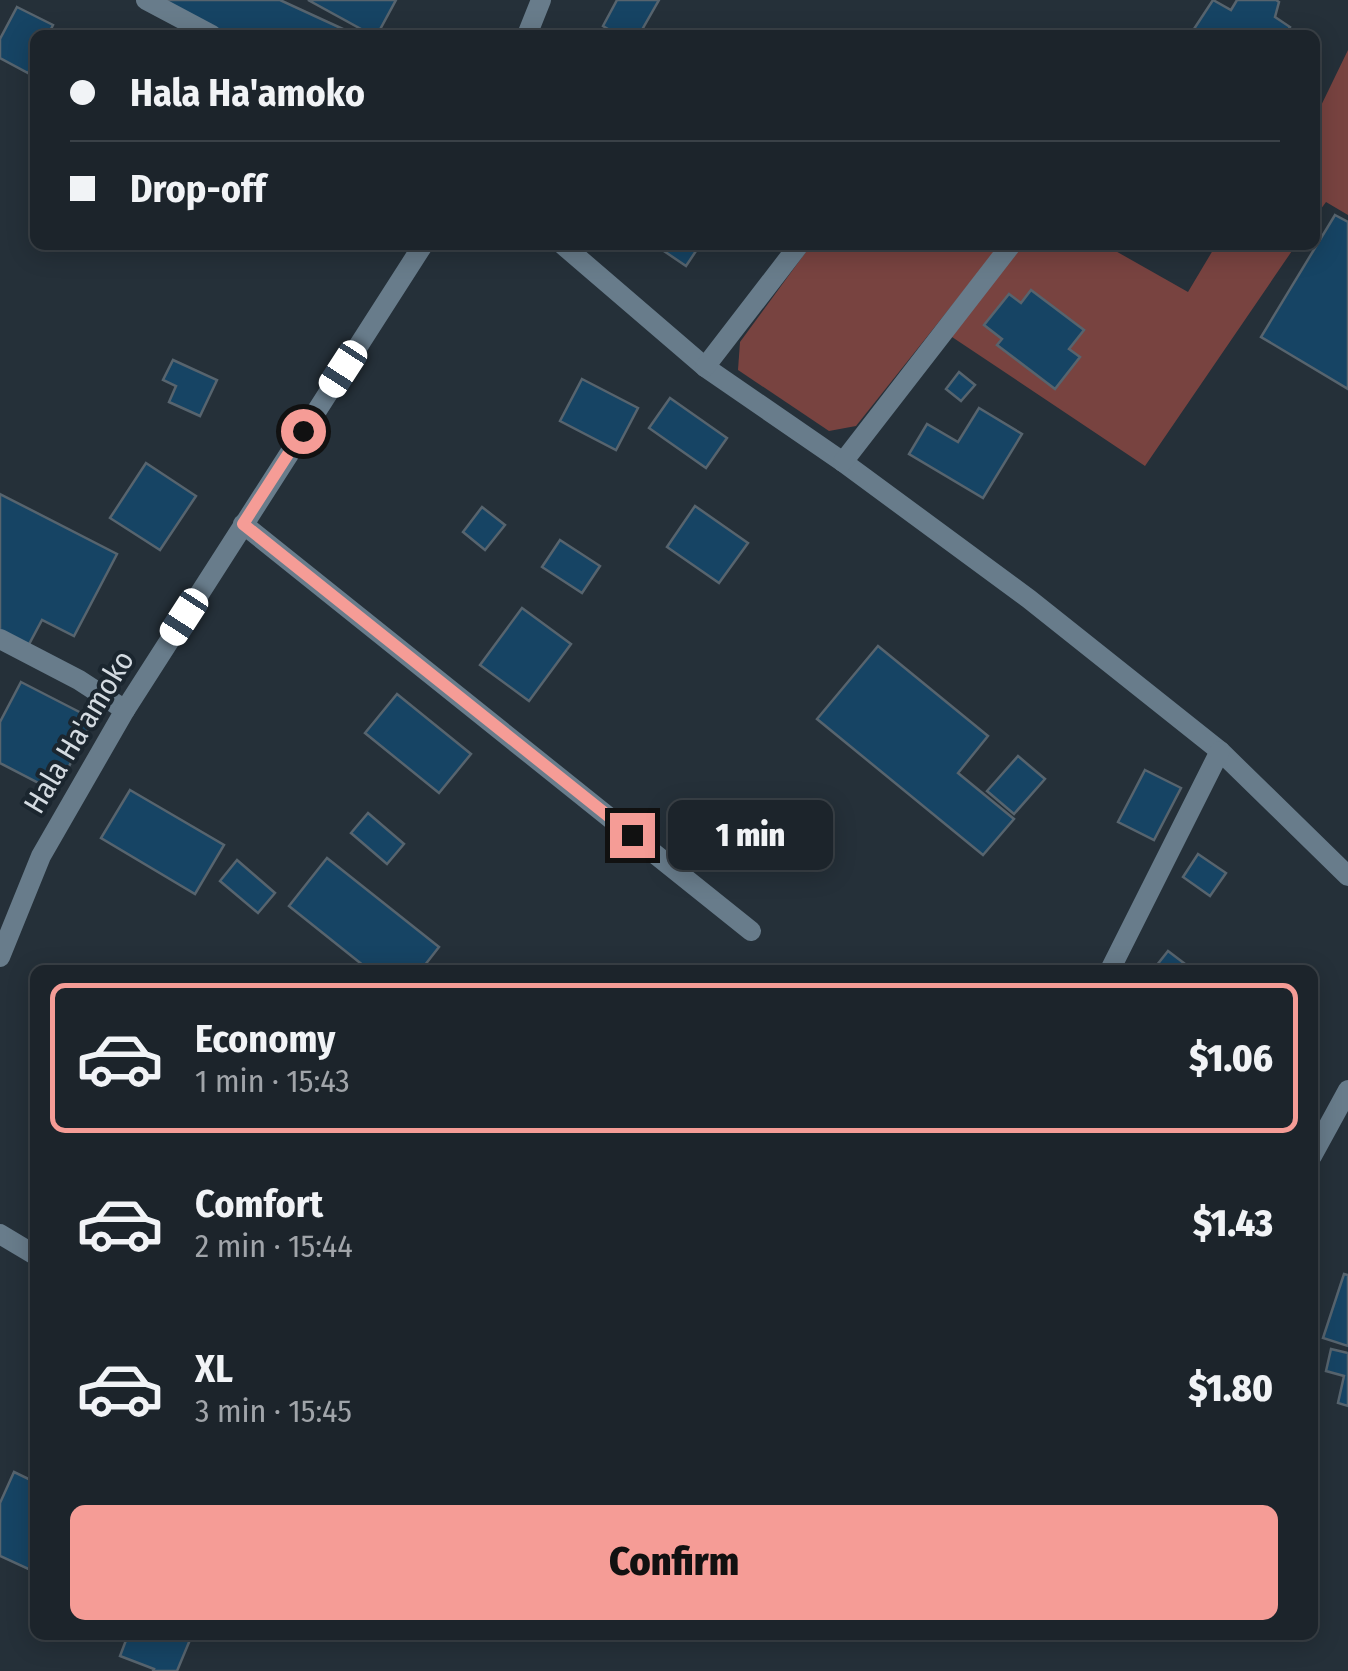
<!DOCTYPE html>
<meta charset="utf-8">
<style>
:root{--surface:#1c242b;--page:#252c33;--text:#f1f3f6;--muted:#a0a4a9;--line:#3a4147;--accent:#f59c96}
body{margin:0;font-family:"Fira Sans Condensed",sans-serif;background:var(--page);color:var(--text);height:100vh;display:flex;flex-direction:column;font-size:38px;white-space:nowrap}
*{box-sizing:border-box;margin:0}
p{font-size:32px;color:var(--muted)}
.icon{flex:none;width:55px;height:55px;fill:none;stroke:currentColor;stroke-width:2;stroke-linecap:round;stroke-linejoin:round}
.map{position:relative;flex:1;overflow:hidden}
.details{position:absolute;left:30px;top:965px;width:1288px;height:675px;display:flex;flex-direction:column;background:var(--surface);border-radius:15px;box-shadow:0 5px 25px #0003,0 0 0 2px var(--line)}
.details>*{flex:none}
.hud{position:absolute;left:30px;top:30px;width:1290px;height:220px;border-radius:15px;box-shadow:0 5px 25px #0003,0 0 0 2px var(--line);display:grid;align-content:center;height:220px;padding:0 40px;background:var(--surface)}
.end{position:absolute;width:45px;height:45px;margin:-22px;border:12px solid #f59c96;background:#111;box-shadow:0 0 0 5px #111}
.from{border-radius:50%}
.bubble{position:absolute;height:70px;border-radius:15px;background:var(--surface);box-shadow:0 5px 25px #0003,0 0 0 2px var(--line);font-size:32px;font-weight:800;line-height:70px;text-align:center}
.car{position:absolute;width:30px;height:60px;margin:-30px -15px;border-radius:12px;box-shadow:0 0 8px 2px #0007;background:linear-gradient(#fff 24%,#345 0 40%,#fff 0 76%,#345 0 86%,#fff 0)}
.hud b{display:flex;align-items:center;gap:35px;height:95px;font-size:38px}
.hud b+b{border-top:2px solid var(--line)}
.hud i{width:25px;height:25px;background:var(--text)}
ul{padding:18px 0 0;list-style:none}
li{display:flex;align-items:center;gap:30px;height:150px;margin:0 20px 15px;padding:0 20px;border:5px solid transparent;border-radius:15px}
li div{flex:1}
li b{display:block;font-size:38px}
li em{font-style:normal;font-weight:800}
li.selected{border-color:var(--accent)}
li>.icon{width:90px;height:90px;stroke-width:1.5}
.cta{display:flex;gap:20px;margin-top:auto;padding:20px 40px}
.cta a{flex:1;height:115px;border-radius:15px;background:var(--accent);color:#111;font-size:40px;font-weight:800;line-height:115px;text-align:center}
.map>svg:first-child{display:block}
</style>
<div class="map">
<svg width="1348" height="1671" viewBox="0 0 1348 1671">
<rect width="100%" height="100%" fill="#253039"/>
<g fill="#784340">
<path d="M1348,50V215L1326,202L1315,217V118Z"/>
<path d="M811,245H1000L856,426L829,431L738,370L740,342Z"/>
<path d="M1019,245H1105L1188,292L1216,245H1296L1145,466L949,335Z"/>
</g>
<g fill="#164464" stroke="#57646e" stroke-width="2.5">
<path d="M154,0H280L356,35H229Z"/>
<path d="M308,0H396L377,35H372Z"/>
<path d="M617,0H659L639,35H618L603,26Z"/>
<path d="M1213,0L1231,10L1237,0H1276L1279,2L1275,17L1290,27L1285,35H1190Z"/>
<path d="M17,7L53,25L48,35H35V60L28,73L0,58V39Z"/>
<path d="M1335,215L1348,222V389L1261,337Z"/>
<path d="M655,245H700L686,266Z"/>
<path d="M1031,290L1084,330L1069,349L1080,357L1055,389L997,345L1002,339L984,325L1009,294L1021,303Z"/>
<path d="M173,360L217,380L200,416L169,402L176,386L163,380Z"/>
<path d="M959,372L975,385L961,401L946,389Z"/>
<path d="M582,379L638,408L616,450L560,421Z"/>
<path d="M670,398L727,438L706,468L649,428Z"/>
<path d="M979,408L1022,434L983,498L909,454L927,424L958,442Z"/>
<path d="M146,463L196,496L160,550L110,518Z"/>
<path d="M0,494L117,554L74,636L42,620L27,648L0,634Z"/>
<path d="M695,506L748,543L719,583L667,547Z"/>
<path d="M482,507L505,525L485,550L463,532Z"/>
<path d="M560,540L600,566L582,593L542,567Z"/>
<path d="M522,608L571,644L529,701L480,665Z"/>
<path d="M878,646L988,736L958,773L1014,819L983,855L817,719Z"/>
<path d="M21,682L93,719L56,792L0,763V722Z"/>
<path d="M397,694L471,754L439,793L365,733Z"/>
<path d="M1018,756L1045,779L1014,814L987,791Z"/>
<path d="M1145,770L1181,788L1154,840L1118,822Z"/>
<path d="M130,790L224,845L195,894L101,838Z"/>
<path d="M368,813L404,844L387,864L351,833Z"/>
<path d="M1198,854L1226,873L1210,896L1183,877Z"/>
<path d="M327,858L439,947L421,970H369L289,906Z"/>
<path d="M237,860L275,893L258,913L220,881Z"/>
<path d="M1168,951L1193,970H1153Z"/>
<path d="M1344,1274L1348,1275V1346L1323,1338Z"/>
<path d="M1331,1349L1348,1353V1406L1338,1403L1344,1376L1326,1371Z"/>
<path d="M14,1472L35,1482V1572L0,1556V1503Z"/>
<path d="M128,1635H192L177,1671H153L154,1669L120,1656Z"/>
</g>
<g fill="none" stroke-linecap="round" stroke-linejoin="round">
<g stroke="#687c8b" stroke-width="20">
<path d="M146,0L212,35"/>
<path d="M527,35L541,0"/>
<path d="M563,245L705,367L843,462L1029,599L1220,751L1348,876"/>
<path d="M705,367L799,245"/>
<path d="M843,462L1011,245"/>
<path d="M243,524L751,931"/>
<path d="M0,639L79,680L125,710"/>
<path d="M0,957L41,856L125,710L423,245"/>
<path d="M1110,970L1220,751"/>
<path d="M1312,1156L1348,1090"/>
<path d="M0,1234L35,1255"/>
</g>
</g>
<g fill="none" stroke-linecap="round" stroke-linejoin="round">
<path stroke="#f59c96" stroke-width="12" d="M303,431L243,524L632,835"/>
</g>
<g text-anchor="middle" stroke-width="8" stroke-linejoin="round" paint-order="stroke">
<g font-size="30" fill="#d4dbe1" stroke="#1b262f">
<text transform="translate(79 732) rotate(-59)" y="10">Hala Ha'amoko</text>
</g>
</g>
</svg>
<i class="end from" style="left:303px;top:431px"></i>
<i class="end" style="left:632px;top:835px"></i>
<div class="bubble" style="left:668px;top:800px;width:165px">1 min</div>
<i class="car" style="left:343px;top:369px;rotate:213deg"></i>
<i class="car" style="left:184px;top:617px;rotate:213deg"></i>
<div class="hud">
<b><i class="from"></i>Hala Ha'amoko</b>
<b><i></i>Drop-off</b>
</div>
<section class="details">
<ul>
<li class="selected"><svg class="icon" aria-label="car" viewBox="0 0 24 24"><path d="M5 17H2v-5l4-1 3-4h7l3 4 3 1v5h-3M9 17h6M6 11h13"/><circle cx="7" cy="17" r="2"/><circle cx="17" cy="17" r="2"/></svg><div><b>Economy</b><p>1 min · 15:43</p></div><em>$1.06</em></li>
<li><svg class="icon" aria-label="car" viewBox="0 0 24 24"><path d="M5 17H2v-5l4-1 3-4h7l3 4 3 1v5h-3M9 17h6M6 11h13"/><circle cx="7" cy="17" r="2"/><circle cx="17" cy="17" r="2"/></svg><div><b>Comfort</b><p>2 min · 15:44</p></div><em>$1.43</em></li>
<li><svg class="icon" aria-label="car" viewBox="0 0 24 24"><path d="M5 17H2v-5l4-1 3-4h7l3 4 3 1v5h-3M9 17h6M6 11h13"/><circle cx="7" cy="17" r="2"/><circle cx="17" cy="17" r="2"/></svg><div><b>XL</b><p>3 min · 15:45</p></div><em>$1.80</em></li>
</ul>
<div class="cta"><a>Confirm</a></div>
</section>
</div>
